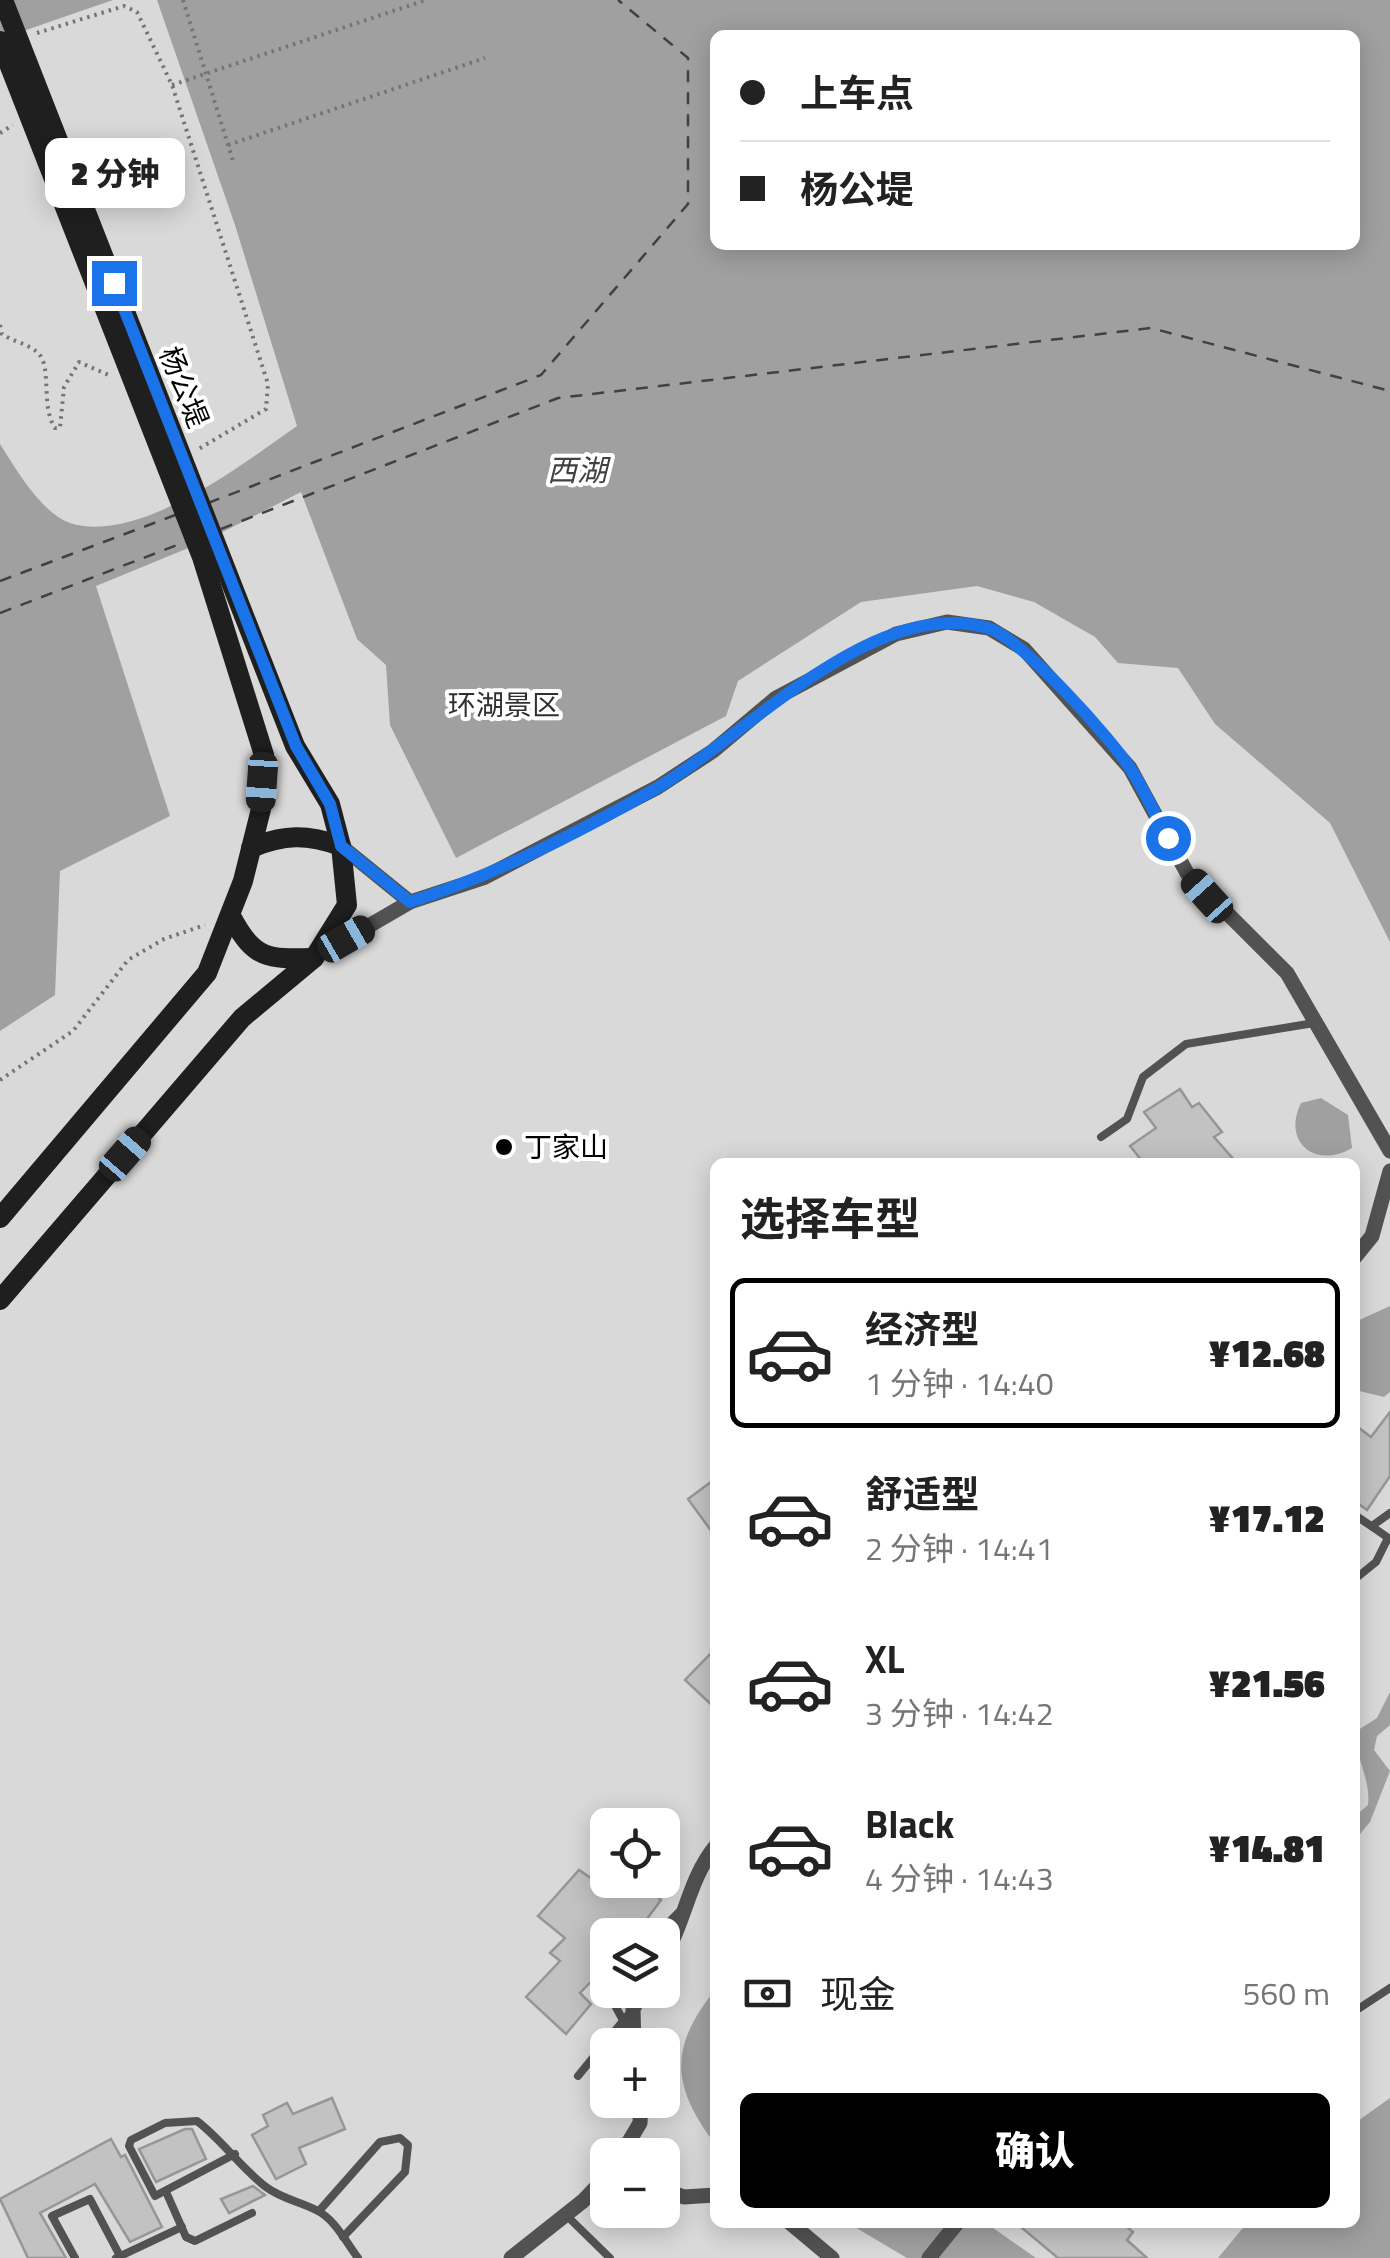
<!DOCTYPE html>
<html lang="zh">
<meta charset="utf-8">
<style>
:root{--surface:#fff;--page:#f6f6f6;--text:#222;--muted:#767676;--line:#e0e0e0;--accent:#000}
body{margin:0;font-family:"Titillium Web","Noto Sans SC",sans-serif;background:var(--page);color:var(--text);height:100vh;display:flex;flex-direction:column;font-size:38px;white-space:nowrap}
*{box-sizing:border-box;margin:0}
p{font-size:32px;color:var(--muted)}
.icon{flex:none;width:55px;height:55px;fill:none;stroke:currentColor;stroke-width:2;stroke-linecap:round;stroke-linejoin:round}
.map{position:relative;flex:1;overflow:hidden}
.sheet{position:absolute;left:710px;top:1158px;width:650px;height:1070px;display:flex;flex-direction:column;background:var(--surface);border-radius:15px;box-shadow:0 5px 25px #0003}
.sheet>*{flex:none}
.top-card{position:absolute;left:710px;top:30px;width:650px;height:220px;border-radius:15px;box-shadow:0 5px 25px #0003;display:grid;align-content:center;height:220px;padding:0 30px;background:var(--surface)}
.buttons{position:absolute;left:590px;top:1808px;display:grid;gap:20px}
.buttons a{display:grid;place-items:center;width:90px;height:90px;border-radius:15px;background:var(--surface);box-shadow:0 5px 25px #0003;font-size:50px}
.end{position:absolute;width:45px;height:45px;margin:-22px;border:12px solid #1a73e8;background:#fff;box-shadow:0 0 0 5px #fff}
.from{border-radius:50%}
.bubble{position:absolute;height:70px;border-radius:15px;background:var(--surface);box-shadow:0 5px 25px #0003;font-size:32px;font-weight:800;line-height:70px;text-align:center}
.car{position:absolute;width:30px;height:60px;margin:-30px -15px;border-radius:12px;box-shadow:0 0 8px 2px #0007;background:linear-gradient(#222 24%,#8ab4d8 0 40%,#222 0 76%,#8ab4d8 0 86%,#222 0)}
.top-card b{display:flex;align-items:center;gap:35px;height:95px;font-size:38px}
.top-card b+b{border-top:2px solid var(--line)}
.top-card i{width:25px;height:25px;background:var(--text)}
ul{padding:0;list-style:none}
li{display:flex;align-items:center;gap:30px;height:150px;margin:0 20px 15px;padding:0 10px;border:5px solid transparent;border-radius:15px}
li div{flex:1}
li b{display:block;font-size:38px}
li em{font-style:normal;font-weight:800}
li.on{border-color:var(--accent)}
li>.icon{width:90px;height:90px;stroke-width:1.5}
h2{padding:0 30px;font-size:45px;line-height:120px}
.pay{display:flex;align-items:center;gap:25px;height:110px;padding:0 30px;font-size:38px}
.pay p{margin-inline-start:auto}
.button{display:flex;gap:20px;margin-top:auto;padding:20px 30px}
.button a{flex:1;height:115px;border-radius:15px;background:var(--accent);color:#fff;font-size:40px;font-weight:800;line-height:115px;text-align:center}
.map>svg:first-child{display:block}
</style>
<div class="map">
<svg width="1390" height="2258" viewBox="0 0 1390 2258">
<rect width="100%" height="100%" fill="#fff"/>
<path fill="#d9d9d9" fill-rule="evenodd" d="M0,0H1390V2258H0ZM715,35H1355V245H715ZM715,1162H1355V2222H715ZM608,1825H662V1880H608ZM608,1935H662V1990H608ZM608,2045H662V2100H608ZM608,2155H662V2210H608Z"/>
<g fill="#a0a0a0" fill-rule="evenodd">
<path d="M0,0H113L0,39Z"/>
<path d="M157,0H1390V942L1330,823L1215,724L1178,668L1118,663L1095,637L1034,602L977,586L861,602L738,681L726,716L456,858L390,725L386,665L357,639L301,492L203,542L96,586L170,816L60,871L55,995L0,1031V444C16,469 41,513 70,523C139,545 244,463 297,426L235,225ZM715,35H1355V245H715Z"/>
<path d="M1321,1098L1348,1115L1352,1148C1314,1170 1282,1141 1301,1103Z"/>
<path d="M1390,1306V1392L1384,1397L1355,1390V1322Z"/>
<path d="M1390,1692V1725L1377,1736L1374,1750L1390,1771L1370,1822L1355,1840V1816L1368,1805C1371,1779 1355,1757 1355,1732L1377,1718Z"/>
<path d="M715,1990V2144C671,2086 669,2047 715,1990Z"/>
<path d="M1390,2098V2258H1218L1247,2223L1355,2222V2123Z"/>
<path d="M848,2223H986L1036,2258H907Z"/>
</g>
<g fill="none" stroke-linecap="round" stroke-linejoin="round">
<g stroke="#414141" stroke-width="2.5" stroke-dasharray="12 10" stroke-linecap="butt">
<path d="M208,503L541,375L688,204V58L618,0"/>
<path d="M221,529L558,398L1151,328L1390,391"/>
<path d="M0,581L178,514"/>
<path d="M0,613L185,542"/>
</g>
</g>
<g fill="#c2c2c2" stroke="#969696" stroke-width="2.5">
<path d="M1180,1089L1192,1107L1199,1103L1222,1132L1214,1137L1236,1162H1143L1130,1146L1156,1128L1144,1112Z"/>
<path d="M1390,1412V1476L1367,1510L1355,1501V1425L1371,1437Z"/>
<path d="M715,1479V1536L688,1499Z"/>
<path d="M715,1649V1708L685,1680Z"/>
<path d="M608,1866V1880H653L647,1888L661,1900L635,1935H608V1964L580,1993L591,2004L566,2034L526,1997L560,1961L550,1953L565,1938L538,1916L579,1870L595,1881Z"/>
<path d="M332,2098L345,2129L299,2148L306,2164L276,2179L252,2135L268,2126L263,2115L287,2103L293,2114Z"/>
<path d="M185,2129H192L206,2159L156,2182L139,2149Z"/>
<path d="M111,2139L121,2157L125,2155L162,2227L130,2242L95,2184L40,2213L66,2258H28L0,2199Z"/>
<path d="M253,2186L265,2195L229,2213L221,2199Z"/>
<path d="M1015,2222H1121L1133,2232L1127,2240L1147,2258H1058Z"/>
</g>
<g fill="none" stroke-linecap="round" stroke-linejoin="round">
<g stroke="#747474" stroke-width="4" stroke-dasharray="2.5 5" stroke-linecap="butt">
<path d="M183,0L234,164"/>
<path d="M37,33L124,6L137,12L172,85L268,384L266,409L197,450"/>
<path d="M172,85L426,0"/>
<path d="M0,133L13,125"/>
<path d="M228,145L485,58"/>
<path d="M0,325L2,334C12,341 28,344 37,352C53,365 40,406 55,428H60L64,387L79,362L111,376"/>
<path d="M0,1080L73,1031L128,960L164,939L205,925"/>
</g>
<g stroke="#525252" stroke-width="8">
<path d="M1101,1137L1127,1119L1143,1077L1186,1044L1314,1023"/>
<path d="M1355,1515L1390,1539"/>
<path d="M1372,1526L1390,1513"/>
<path d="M1355,1579L1376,1562L1388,1538"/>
<path d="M656,1935L681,1910"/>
<path d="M613,1990L610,1996L625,2024"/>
<path d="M1355,2011L1390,1988"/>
<path d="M578,2076L632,2010"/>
<path d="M235,2154L155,2196L129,2146L131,2140L165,2123L197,2121C222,2140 241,2168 266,2187C282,2199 299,2201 316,2210C335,2219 346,2242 358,2258"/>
<path d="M167,2194L186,2237L195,2241L252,2213"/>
<path d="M319,2211L380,2142L400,2138L408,2145L405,2172L343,2237"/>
<path d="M566,2215L610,2258"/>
<path d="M75,2258L52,2216L90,2199L120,2256"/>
<path d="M116,2258L182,2227"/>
</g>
<g stroke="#525252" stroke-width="15">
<path d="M341,846L410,902"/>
<path d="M317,956L410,902L483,878L658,787L713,751L776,698L896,634L947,622L989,628L1024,649L1130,768L1187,873L1287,973L1390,1151"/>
<path d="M1355,1257L1372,1236L1390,1171"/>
<path d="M662,1959C685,1924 688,1880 715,1847"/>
<path d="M634,2045L633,2009L644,1990"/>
<path d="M621,2155L640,2123L641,2100"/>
<path d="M662,2189L684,2197L715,2195"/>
<path d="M789,2222L832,2258"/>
<path d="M511,2258L583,2201L608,2175"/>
<path d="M929,2258L958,2222"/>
</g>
<g stroke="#1f1f1f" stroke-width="20">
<path d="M0,41L202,557L264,755L261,809L243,881L207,973L0,1218"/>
<path d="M251,848C284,834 307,834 341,846"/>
<path d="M232,918C255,960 268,959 314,958"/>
<path d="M0,1300L242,1018L314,958L347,905L341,846L330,804L295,746L3,0"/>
</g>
</g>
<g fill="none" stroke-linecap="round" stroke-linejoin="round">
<path stroke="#1a73e8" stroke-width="12" d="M114,283L296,746L330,804L341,846L410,902C497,874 578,833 657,788C746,736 875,594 988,628C1021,638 1113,740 1132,771C1145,792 1156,816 1168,838"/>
</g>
<circle fill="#000" stroke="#fff" stroke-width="4" cx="504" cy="1147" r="10"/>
<g text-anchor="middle" stroke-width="8" stroke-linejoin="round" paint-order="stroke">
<g font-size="28" fill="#000" stroke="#fff">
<text transform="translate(184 387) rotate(68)" y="10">杨公堤</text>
</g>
<g font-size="28" fill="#303030" stroke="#fff">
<text x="504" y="715">环湖景区</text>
</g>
<g font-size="28" fill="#000" stroke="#fff" text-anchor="start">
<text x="524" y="1157">丁家山</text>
</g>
<g font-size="30" font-style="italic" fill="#414141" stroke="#fff">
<text x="577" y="481">西湖</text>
</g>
</g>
</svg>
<div class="buttons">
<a><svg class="icon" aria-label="locate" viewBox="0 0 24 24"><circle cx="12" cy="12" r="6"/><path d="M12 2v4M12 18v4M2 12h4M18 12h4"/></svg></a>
<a><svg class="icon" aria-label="layers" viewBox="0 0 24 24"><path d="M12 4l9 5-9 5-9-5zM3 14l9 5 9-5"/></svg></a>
<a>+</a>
<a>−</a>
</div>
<i class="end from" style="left:1168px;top:838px"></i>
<i class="end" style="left:114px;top:283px"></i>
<div class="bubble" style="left:45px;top:138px;width:140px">2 分钟</div>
<i class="car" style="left:262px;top:782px;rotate:184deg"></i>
<i class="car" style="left:1207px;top:896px;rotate:318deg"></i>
<i class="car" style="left:346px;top:939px;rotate:60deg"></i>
<i class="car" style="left:125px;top:1154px;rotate:41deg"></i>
<div class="top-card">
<b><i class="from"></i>上车点</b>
<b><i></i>杨公堤</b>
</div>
<section class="sheet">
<h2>选择车型</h2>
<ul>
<li class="on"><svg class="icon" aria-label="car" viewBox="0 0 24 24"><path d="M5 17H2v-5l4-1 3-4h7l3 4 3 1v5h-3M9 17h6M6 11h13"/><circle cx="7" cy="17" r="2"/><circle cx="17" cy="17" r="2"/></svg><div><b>经济型</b><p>1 分钟 · 14:40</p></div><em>¥12.68</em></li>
<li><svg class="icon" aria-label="car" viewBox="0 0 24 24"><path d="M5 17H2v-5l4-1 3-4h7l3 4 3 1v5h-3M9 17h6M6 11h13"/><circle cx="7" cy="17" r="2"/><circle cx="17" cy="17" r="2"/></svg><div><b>舒适型</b><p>2 分钟 · 14:41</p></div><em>¥17.12</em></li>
<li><svg class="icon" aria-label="car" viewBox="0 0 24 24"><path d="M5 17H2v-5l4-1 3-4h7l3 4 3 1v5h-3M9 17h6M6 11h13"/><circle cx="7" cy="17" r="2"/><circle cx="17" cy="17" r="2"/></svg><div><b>XL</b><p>3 分钟 · 14:42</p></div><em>¥21.56</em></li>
<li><svg class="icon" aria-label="car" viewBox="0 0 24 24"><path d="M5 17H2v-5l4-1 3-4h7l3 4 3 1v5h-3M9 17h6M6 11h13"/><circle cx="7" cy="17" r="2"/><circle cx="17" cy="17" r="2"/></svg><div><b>Black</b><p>4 分钟 · 14:43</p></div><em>¥14.81</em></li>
</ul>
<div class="pay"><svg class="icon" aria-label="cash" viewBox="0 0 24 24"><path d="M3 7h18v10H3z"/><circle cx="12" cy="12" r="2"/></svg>现金<p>560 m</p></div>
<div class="button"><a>确认</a></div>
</section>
</div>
